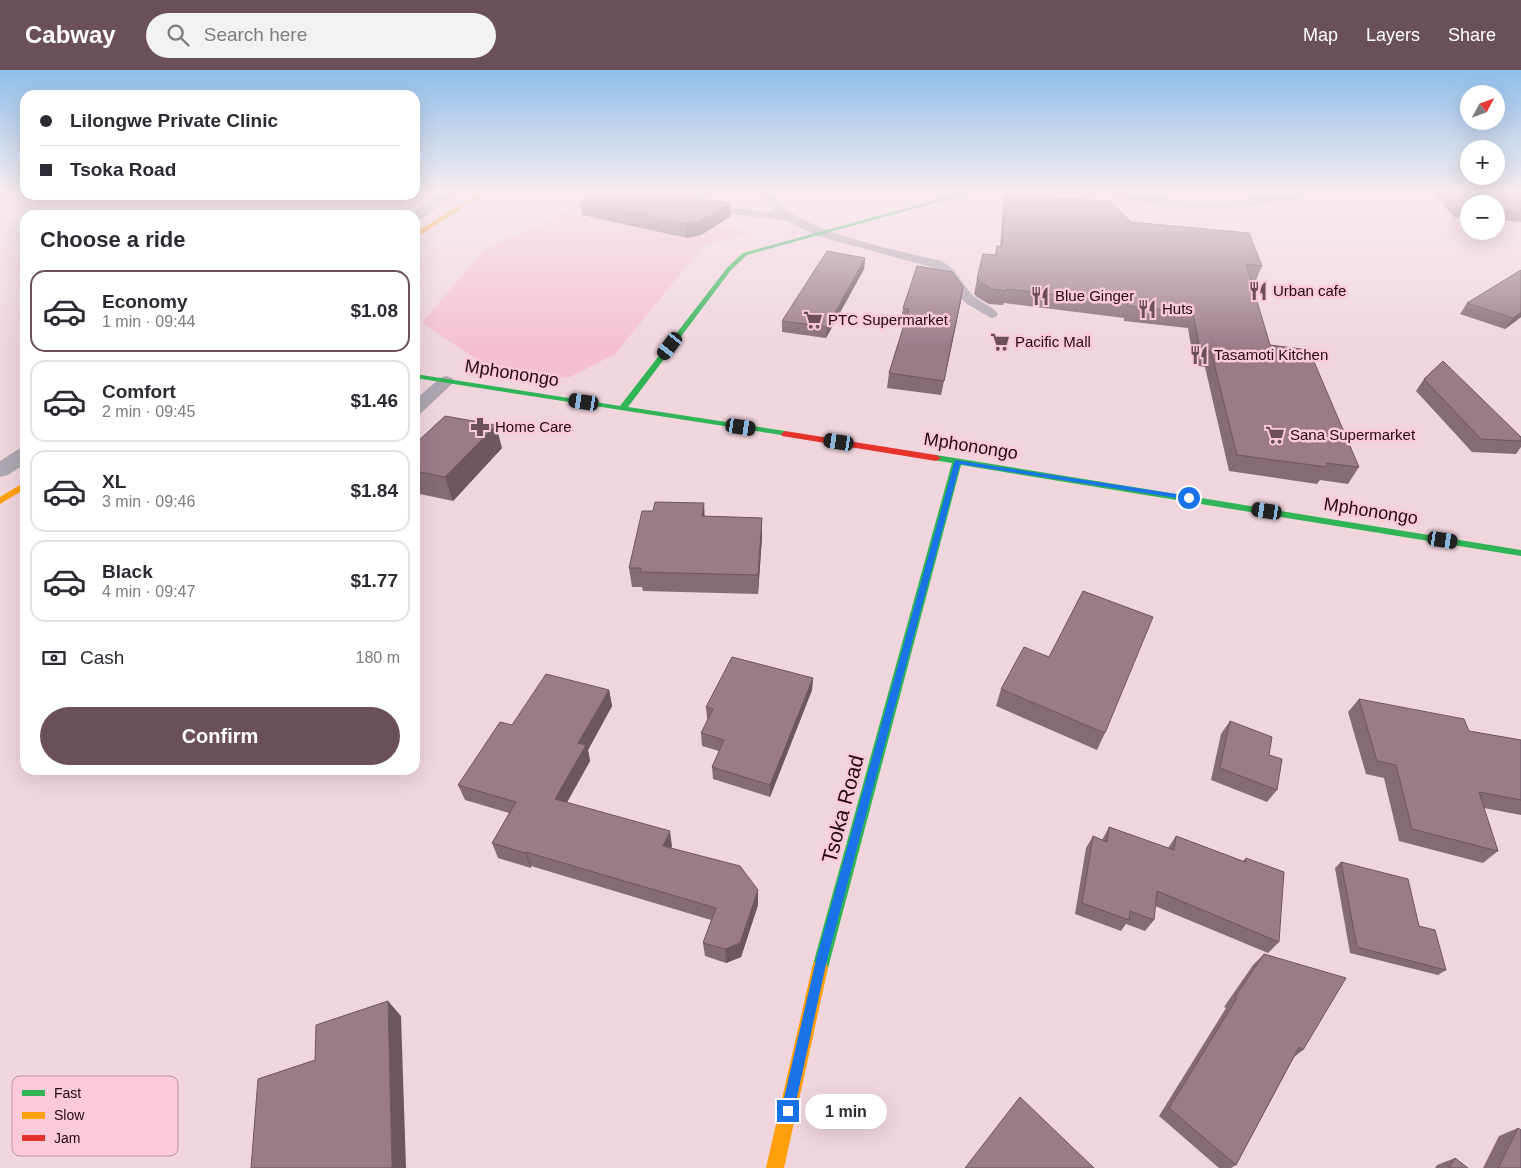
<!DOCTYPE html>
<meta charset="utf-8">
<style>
:root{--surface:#fff;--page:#f2f2f3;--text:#2b2b33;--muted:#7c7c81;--line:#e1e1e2;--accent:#6b505a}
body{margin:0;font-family:Helvetica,sans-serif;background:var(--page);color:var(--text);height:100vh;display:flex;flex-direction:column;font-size:19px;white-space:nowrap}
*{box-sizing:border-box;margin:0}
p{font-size:16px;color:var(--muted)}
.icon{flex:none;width:28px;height:28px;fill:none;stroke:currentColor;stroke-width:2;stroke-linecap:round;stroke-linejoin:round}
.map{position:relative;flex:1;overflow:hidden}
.side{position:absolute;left:20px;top:140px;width:400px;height:565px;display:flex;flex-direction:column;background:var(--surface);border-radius:15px;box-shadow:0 5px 20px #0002}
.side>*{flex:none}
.banner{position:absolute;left:20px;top:20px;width:400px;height:110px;border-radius:15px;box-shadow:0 5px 20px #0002;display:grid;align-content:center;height:110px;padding:0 20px;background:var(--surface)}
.needle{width:32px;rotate:49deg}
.tools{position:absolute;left:1460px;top:15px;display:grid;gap:10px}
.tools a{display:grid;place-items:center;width:45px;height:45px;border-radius:50%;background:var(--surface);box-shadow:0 5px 20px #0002;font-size:25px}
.end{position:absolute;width:22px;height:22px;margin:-11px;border:6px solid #1a73e8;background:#fff;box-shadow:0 0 0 2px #fff}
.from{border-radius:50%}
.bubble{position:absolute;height:35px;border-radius:18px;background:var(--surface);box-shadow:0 5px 20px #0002;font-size:16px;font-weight:700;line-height:35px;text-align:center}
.car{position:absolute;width:15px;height:30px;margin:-15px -8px;border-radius:6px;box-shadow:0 0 4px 1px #0007;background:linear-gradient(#222 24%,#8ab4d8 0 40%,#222 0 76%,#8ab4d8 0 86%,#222 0)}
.banner b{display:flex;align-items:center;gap:18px;height:48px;font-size:19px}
.banner b+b{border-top:1px solid var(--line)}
.banner i{width:12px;height:12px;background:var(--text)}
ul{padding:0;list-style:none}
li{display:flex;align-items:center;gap:15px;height:82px;margin:0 10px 8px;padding:0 10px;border:2px solid var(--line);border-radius:15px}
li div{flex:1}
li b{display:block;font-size:19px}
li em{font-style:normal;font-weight:700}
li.on{border-color:var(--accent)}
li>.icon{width:45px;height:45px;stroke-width:1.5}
h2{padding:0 20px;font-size:22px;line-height:60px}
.pay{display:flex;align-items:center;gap:12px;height:55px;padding:0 20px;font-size:19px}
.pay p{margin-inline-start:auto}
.cta{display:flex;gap:10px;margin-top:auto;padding:10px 20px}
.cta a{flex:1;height:58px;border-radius:30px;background:var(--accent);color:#fff;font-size:20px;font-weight:700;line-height:58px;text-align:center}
header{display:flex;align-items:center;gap:30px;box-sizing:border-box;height:70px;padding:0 25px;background:var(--accent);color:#fff}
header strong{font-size:24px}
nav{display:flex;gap:28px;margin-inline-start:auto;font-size:18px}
.search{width:350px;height:45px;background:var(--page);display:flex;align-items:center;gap:12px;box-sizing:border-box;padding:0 18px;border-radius:28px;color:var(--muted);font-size:19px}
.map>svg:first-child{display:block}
</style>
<header>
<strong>Cabway</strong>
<div class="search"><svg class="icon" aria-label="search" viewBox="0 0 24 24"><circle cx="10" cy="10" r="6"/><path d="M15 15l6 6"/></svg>Search here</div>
<nav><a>Map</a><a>Layers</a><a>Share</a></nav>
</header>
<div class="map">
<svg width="1521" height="1098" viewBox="0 0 1521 1098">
<rect width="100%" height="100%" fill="#f0d5dd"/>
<path fill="#f4c0d1" d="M592,136L660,145L750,163L703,176L615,284L570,307L550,310L497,303L422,253L484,180L577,137Z"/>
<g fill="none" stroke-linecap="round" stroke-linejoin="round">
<g fill="#ada6b0" fill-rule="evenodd">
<path d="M695,123H713L694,131L700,135L776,142L766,133L762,123H772C787,160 902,181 941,191C961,202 960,214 976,228C983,233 993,237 998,244L996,247L991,248L967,234L957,225L946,206L931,197L817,166L785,150L693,140L681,132L688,125Z"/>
<path d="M446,306L452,308L454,311L452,314L421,343L415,344V330L440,308Z"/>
</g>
<g fill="#ada6b0" fill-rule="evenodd">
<path d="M442,123H458L420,150L415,151V145H409Z"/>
<path d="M1114,123C1143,123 1170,131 1199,132C1237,133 1273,123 1311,123C1305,130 1290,130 1282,131C1218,143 1178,141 1116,126Z"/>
<path d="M25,378V394L8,405L0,407V391L17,380Z"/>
</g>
<g fill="#30b455" fill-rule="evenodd">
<path d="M962,123H971L747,185L731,200L628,337L785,361L789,364L788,366L415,308V304L620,336L727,198L743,183Z"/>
<path d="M936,385L1521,480V486L961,395L828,898L826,904L820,906L814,904L812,898L952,393L933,390L931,388Z"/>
</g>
<g fill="#ff9f0a" fill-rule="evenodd">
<path d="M479,123H486L415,168V163Z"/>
<path d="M25,412V419L0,434V427Z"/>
<path d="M820,890L826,892L828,898L784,1098H766L812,898L814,892Z"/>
</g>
<path fill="#e5322d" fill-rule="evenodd" d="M785,361L936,385L941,388L936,391L782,366L781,364Z"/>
</g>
<g fill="#866a76">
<path d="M1431,123H1521V152L1496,150V134H1469V148L1455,147Z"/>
<path d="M1005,126L1131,152L1262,196L1256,210H1250L1270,275L1359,397L1348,414L1320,410L1317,414L1229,401L1205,297L1194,295L1188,258L1124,251V248L1004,233L1003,235L989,234L977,227L974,224L977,209L995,185L997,176H1000L1003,138Z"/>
<path d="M692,129L731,146L701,165L687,168L582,145L580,132Z"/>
<path d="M865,188L864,199L826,268L782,262V251Z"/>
<path d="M1521,200V247L1505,259L1460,244L1467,233Z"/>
<path d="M961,231L941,325L887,318L889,303L905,253L901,252L903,238Z"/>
<path d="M1424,309L1521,367V377L1516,384L1472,382L1416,321Z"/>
<path d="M415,374L502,378L453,431L415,423Z"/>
<path d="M705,446L762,448V467L758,524L643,521L642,517H632L629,498Z"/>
<path d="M813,608L812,620L770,727L713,709L712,697L719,681L702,676L701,663L708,650L707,649L706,637Z"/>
<path d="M1001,619L1105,663L1097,680L996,636Z"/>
<path d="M609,620L612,636L588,680L590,691L567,732L672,776L671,778L758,835L741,887L726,893L705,886L703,873L711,850L531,796V798L498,788L492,773L509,743L465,730L458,715L512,655Z"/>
<path d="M1359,629L1469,661L1521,670V745L1484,738L1498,781L1483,793L1399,771L1384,708L1366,704L1348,642Z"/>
<path d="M1230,651L1269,685L1277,720L1267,732L1211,710L1221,664Z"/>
<path d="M1109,757L1168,778L1176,766L1243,791L1246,788L1279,872L1268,883L1155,836L1154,850L1145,861L1126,854L1121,861L1075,844L1086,778L1093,766L1102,770Z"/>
<path d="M1341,792L1446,900L1438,905L1350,883L1335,798Z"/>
<path d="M1264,884L1303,980L1294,987L1236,1095L1231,1098H1219L1159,1046L1226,938L1224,937L1253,895Z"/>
<path d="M1518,1058L1521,1098H1483L1499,1066Z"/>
<path d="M1455,1088L1468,1098H1435L1437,1095Z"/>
</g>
<g fill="#6d5660">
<path d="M730,133L731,146L701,165L687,168L686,154Z"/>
<path d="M865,188L864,199L826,268L827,257Z"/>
<path d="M963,217L961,231L941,325L944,311Z"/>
<path d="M1521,242V247L1505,259L1513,248Z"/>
<path d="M496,355L502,378L453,431L445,407Z"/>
<path d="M704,433L705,452L702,446Z"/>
<path d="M762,448V467L758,524V505Z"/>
<path d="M813,608L812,620L770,727V715Z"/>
<path d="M609,620L612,636L588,680L590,691L560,745L555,729L578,673Z"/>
<path d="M670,761L672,776L666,791L663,776Z"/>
<path d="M526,782L531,796V798L525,783Z"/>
<path d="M758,820V835L741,887L726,893L725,879Z"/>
<path d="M388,931L401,946L406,1098H392Z"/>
</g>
<g fill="#9c7b89" stroke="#6d5660">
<path d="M597,123H684L692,129L730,133L700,151L686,154L580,132Z"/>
<path d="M1444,123H1521V143L1496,141V134H1469V139H1460Z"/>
<path d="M1005,126L1110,131L1131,152L1249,163L1262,196L1246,194L1270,275L1309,280L1359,397L1326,393L1327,397L1237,385L1211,281L1200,280L1193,243L1128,236V233L1007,219L1006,221L992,219L980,212L977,209L983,184L996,185L997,176H1002Z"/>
<path d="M827,181L865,188L827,257L782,251Z"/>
<path d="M917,196L952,202L963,217L944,311L889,303L909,239L903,238Z"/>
<path d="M1521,200V242L1513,248L1467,233Z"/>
<path d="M1443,291L1521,367V371L1481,369L1424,309Z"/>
<path d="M445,346L496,355L445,407L415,401V374Z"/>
<path d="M655,432L704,433L702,446L762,448L758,505L640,502L641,498H629L642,441H653Z"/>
<path d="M1083,521L1153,547L1105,663L1001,619L1024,577L1049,587Z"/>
<path d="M732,587L813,608L770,715L712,697L724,670L701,663L713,639L706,637Z"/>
<path d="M546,604L609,620L578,673L586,675L555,729L670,761L663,776L740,796L758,820L740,873L725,879L703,873L716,838L526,782L525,783L492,773L516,732L458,715L500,652L512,655Z"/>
<path d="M1359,629L1464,649L1469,661L1521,670V730L1479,722L1498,781L1412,759L1396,695L1377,691Z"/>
<path d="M1230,651L1272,667L1269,685L1282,689L1277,720L1220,698Z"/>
<path d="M1109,757L1174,780L1176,766L1245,792L1246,788L1284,802L1279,872L1157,821L1154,850L1130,841L1129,850L1082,833L1093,766L1107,772Z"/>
<path d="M1341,792L1408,809L1419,856L1435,860L1446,900L1357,877Z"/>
<path d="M1264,884L1346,908L1303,980L1299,977L1236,1095L1169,1038L1237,928L1235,927Z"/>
<path d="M388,931L392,1098H251L258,1009L315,990L316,955Z"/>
<path d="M1020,1027L1094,1098H965Z"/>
<path d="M1518,1058L1521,1060V1098H1498Z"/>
<path d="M1455,1088L1468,1098H1449Z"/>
</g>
<linearGradient id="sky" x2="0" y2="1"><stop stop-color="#8fbeea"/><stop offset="0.44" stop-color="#f8ecf0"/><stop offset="1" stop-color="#f8ecf0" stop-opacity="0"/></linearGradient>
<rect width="1521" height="277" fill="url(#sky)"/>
<path fill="#1a73e8" d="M955,390L1189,426L1192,428L1189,430L960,394L827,890L794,1041L792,1046L788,1048L783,1046L781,1041L816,890Z"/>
<defs>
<g id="restaurant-bare" transform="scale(1.5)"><path d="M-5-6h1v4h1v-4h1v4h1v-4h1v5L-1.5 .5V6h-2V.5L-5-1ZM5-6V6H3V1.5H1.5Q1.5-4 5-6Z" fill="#6b505a" stroke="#fbcad9" stroke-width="2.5" paint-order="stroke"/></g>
<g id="supermarket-bare" transform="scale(1.5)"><path d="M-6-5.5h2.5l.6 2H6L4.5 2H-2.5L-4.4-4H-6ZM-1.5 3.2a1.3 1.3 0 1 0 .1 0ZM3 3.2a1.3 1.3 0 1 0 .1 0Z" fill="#6b505a" stroke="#fbcad9" stroke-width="2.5" paint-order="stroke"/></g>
<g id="pharmacy-bare" transform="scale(1.5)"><path d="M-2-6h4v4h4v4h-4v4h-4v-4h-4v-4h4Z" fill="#6b505a" stroke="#fbcad9" stroke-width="2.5" paint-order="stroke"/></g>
</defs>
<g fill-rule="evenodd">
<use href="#restaurant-bare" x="1258" y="221"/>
<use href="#restaurant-bare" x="1040" y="226"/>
<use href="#restaurant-bare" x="1147" y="239"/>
<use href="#supermarket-bare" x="813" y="250"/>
<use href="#supermarket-bare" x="1000" y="272"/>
<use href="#restaurant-bare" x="1199" y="285"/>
<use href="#pharmacy-bare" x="480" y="357"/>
<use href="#supermarket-bare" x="1275" y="365"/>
</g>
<g text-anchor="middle" stroke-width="5" stroke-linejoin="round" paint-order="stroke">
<g font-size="15" fill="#230813" stroke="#fbcad9" text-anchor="start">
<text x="1273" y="226">Urban cafe</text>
<text x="1055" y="231">Blue Ginger</text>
<text x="1162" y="244">Huts</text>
<text x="828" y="255">PTC Supermarket</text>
<text x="1015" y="277">Pacific Mall</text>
<text x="1214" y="290">Tasamoti Kitchen</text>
<text x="495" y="362">Home Care</text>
<text x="1290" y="370">Sana Supermarket</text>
</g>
<g font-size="18" fill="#230813" stroke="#fbcad9">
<text transform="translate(512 303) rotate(9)" y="6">Mphonongo</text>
<text transform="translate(971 376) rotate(9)" y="6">Mphonongo</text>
<text transform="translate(1371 441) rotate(9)" y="6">Mphonongo</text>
</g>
<g font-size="21" fill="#230813" stroke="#fbcad9">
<text transform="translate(843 739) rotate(-75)" y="7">Tsoka Road</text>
</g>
</g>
<rect x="12" y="1006" width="166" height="80" rx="8" fill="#fbcad9" stroke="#ba909e" stroke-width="1"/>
<rect x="22" y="1020" width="23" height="6" fill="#30b455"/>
<rect x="22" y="1042" width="23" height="7" fill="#ff9f0a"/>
<rect x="22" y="1065" width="23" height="6" fill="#e5322d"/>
<g font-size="14" fill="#230813">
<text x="54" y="1028">Fast</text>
<text x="54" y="1050">Slow</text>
<text x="54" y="1073">Jam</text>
</g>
</svg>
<div class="tools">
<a><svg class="needle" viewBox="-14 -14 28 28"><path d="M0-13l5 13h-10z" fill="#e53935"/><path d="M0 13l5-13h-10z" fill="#7c7c81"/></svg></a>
<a>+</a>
<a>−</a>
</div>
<i class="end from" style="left:1189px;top:428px"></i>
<i class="end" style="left:788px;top:1041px"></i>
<div class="bubble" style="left:805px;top:1024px;width:82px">1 min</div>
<i class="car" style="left:670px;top:276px;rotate:217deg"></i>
<i class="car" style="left:584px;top:332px;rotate:279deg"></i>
<i class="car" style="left:741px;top:357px;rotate:99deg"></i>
<i class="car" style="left:839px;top:372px;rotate:279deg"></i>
<i class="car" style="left:1267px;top:441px;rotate:279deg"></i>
<i class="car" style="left:1443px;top:470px;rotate:99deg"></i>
<div class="banner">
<b><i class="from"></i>Lilongwe Private Clinic</b>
<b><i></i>Tsoka Road</b>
</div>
<section class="side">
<h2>Choose a ride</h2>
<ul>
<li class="on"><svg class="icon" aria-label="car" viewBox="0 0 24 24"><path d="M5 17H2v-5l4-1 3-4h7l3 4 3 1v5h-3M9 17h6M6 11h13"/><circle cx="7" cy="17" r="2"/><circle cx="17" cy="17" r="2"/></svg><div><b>Economy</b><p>1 min · 09:44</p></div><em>$1.08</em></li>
<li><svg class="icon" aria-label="car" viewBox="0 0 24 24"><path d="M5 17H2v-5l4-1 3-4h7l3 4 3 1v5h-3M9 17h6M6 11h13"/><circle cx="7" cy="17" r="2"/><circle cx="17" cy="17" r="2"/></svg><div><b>Comfort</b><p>2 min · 09:45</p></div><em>$1.46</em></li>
<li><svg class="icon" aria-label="car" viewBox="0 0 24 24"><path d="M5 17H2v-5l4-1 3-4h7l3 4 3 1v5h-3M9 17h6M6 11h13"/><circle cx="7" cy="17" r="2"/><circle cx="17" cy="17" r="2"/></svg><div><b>XL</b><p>3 min · 09:46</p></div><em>$1.84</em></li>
<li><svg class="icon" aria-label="car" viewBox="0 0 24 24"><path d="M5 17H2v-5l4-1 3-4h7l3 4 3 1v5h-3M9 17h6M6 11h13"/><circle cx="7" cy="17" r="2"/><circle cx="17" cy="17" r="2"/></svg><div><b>Black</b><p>4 min · 09:47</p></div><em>$1.77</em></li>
</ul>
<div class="pay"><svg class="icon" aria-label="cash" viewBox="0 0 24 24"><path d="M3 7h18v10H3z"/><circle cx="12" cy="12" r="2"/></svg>Cash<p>180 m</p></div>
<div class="cta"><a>Confirm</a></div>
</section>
</div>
